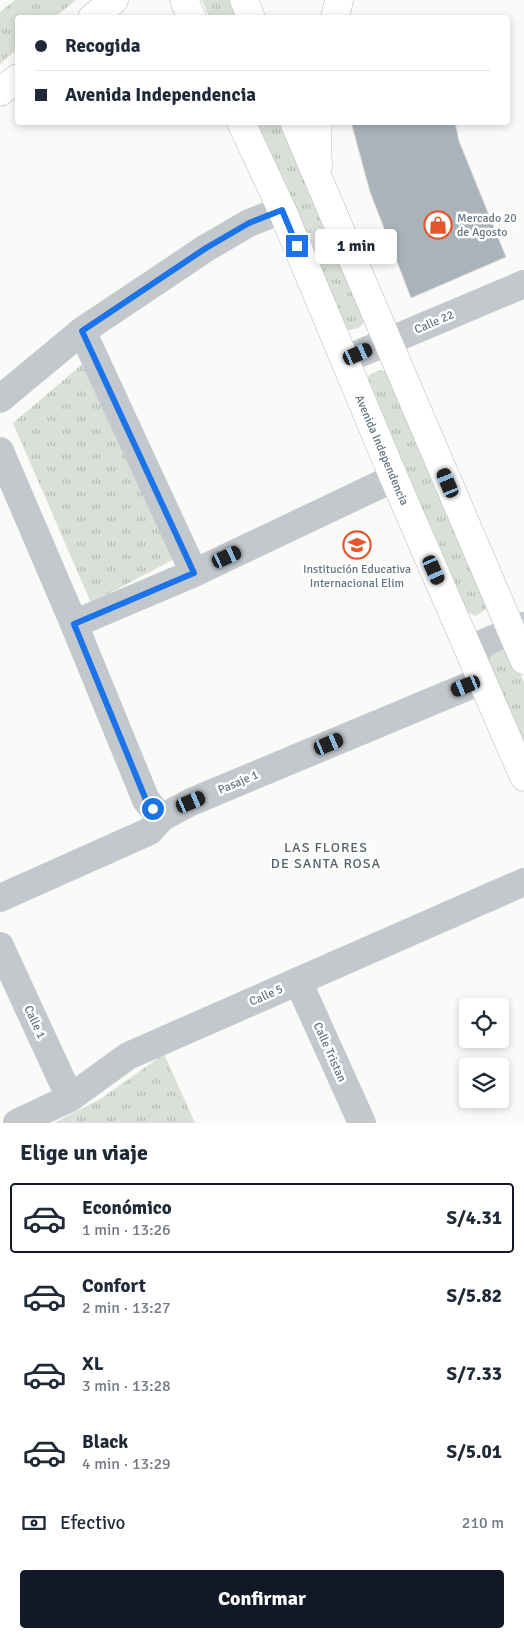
<!DOCTYPE html>
<html lang="es">
<meta charset="utf-8">
<style>
:root{--surface:#fff;--page:#f6f6f7;--text:#1f2937;--muted:#747a83;--line:#e0e1e3;--accent:#111827}
body{margin:0;font-family:Signika,sans-serif;background:var(--page);color:var(--text);height:100vh;display:flex;flex-direction:column;font-size:19px;white-space:nowrap}
*{box-sizing:border-box;margin:0}
p{font-size:16px;color:var(--muted)}
.icon{flex:none;width:28px;height:28px;fill:none;stroke:currentColor;stroke-width:2;stroke-linecap:round;stroke-linejoin:round}
.map{position:relative;height:1123px;overflow:hidden}
.sheet{display:flex;flex-direction:column;background:var(--surface);flex:1}
.sheet>*{flex:none}
.hud{position:absolute;left:15px;top:15px;width:495px;height:110px;border-radius:5px;box-shadow:0 2px 8px #0003;display:grid;align-content:center;height:110px;padding:0 20px;background:var(--surface)}
.fabs{position:absolute;left:459px;top:998px;display:grid;gap:10px}
.fabs a{display:grid;place-items:center;width:50px;height:50px;border-radius:5px;background:var(--surface);box-shadow:0 2px 8px #0003;font-size:25px}
.end{position:absolute;width:22px;height:22px;margin:-11px;border:6px solid #1a73e8;background:#fff;box-shadow:0 0 0 2px #fff}
.from{border-radius:50%}
.bubble{position:absolute;height:35px;border-radius:5px;background:var(--surface);box-shadow:0 2px 8px #0003;font-size:16px;font-weight:800;line-height:35px;text-align:center}
.car{position:absolute;width:15px;height:30px;margin:-15px -8px;border-radius:6px;box-shadow:0 0 4px 1px #0007;background:linear-gradient(#222 24%,#8ab4d8 0 40%,#222 0 76%,#8ab4d8 0 86%,#222 0)}
.hud b{display:flex;align-items:center;gap:18px;height:48px;font-size:19px}
.hud b+b{border-top:1px solid var(--line)}
.hud i{width:12px;height:12px;background:var(--text)}
ul{padding:0;list-style:none}
li{display:flex;align-items:center;gap:15px;height:70px;margin:0 10px 8px;padding:0 10px;border:2px solid transparent;border-radius:5px}
li div{flex:1}
li b{display:block;font-size:19px}
li em{font-style:normal;font-weight:800}
li.selected{border-color:var(--accent)}
li>.icon{width:45px;height:45px;stroke-width:1.5}
h2{padding:0 20px;font-size:22px;line-height:60px}
.pay{display:flex;align-items:center;gap:12px;height:55px;padding:0 20px;font-size:19px}
.pay p{margin-inline-start:auto}
.cta{display:flex;gap:10px;margin-top:auto;padding:10px 20px}
.cta a{flex:1;height:58px;border-radius:5px;background:var(--accent);color:#fff;font-size:20px;font-weight:800;line-height:58px;text-align:center}
.map>svg:first-child{display:block}
</style>
<div class="map">
<svg width="524" height="1123" viewBox="0 0 524 1123">
<defs>
<pattern id="grass-tufts" width="24" height="20" patternUnits="userSpaceOnUse" patternTransform="scale(1.25)"><rect width="24" height="20" fill="#dadfd7"/><path d="M3 7l-1-3M5 7V3M7 7l1-3M15 17l-1-3M17 17v-4M19 17l1-3" fill="none" stroke="#b4b9b4"/></pattern>
</defs>
<rect width="100%" height="100%" fill="#fafaf8"/>
<g fill="url(#grass-tufts)">
<path d="M15,0H76L55,17L18,18L17,49L0,64V12Z"/>
<path d="M202,0H232L239,17H209Z"/>
<path d="M254,123H284L368,318L359,328L349,330L340,323Z"/>
<path d="M86,361L176,558L91,603L13,423Z"/>
<path d="M381,370L389,373L489,604L484,611L475,616L464,610L367,379L370,374Z"/>
<path d="M494,646L511,650L524,682V755L486,665L487,652Z"/>
<path d="M164,1054L195,1123H54L102,1098Z"/>
</g>
<path fill="#aab3b9" stroke="#dcdcda" d="M351,122H455L459,141L506,257L411,298L370,192Z"/>
<g fill="none" stroke-linecap="round" stroke-linejoin="round">
<g stroke="#b3babf" stroke-width="29">
<g id="secondary">
<path d="M184,0L192,18"/>
<path d="M244,0L251,18"/>
<path d="M92,18L114,0"/>
<path d="M335,18L339,0"/>
<path d="M0,92L18,78"/>
<path d="M241,122L282,210L394,478L524,777"/>
<path d="M294,122L524,660"/>
<path d="M318,166L317,142L318,122"/>
</g>
</g>
<g stroke="#c3c8cc" stroke-width="28">
<path d="M82,331L194,573"/>
<path d="M344,360L524,284"/>
<path d="M0,399L82,331L206,248L249,223L282,210"/>
<path d="M0,451L74,624L146,800L161,818"/>
<path d="M74,624L194,573L394,478"/>
<path d="M469,649L524,626"/>
<path d="M0,898L150,831L161,818L191,802L483,680"/>
<path d="M0,946L70,1098"/>
<path d="M298,981L362,1123"/>
<path d="M17,1123L70,1098L128,1056L524,882"/>
</g>
<use href="#secondary" stroke="#fff" stroke-width="28"/>
</g>
<g fill="none" stroke-linecap="round" stroke-linejoin="round">
<path stroke="#1a73e8" stroke-width="6" d="M153,809L146,800L74,624L194,573L82,331L206,248L249,223L282,210L297,246"/>
</g>
<defs>
<g id="shop-ring" transform="scale(1.4375)"><circle r="9.5" fill="#fff" stroke="#e4572e" stroke-width="1.5"/><path d="M-5-2.5h2.3a2.7 3.5 0 0 1 5.4 0H5L5.5 6h-11ZM-1.5-2.5h3a1.5 2.3 0 0 0-3 0Z" fill="#e4572e"/></g>
<g id="school-ring" transform="scale(1.4375)"><circle r="9.5" fill="#fff" stroke="#e4572e" stroke-width="1.5"/><path d="M0-5L7-2L0 1L-7-2ZM-4 1L0 2.5L4 1V4Q0 6-4 4Z" fill="#e4572e"/></g>
</defs>
<g fill-rule="evenodd">
<use href="#shop-ring" x="438" y="225"/>
<use href="#school-ring" x="357" y="545"/>
</g>
<g text-anchor="middle" stroke-width="5" stroke-linejoin="round" paint-order="stroke">
<g font-size="12" fill="#657683" stroke="#fff" text-anchor="start">
<text x="457" y="222">Mercado 20<tspan x="457" dy="14">de Agosto</tspan></text>
<text x="357" y="573" text-anchor="middle">Institución Educativa<tspan x="357" dy="14">Internacional Elim</tspan></text>
</g>
<g font-size="12" fill="#657683" stroke="#fff">
<text transform="translate(434 322) rotate(-23)" y="4">Calle 22</text>
<text transform="translate(382 450) rotate(67)" y="4">Avenida Independencia</text>
<text transform="translate(238 782) rotate(-23)" y="4">Pasaje 1</text>
<text transform="translate(266 995) rotate(-24)" y="4">Calle 5</text>
<text transform="translate(35 1022) rotate(65)" y="4">Calle 1</text>
<text transform="translate(330 1052) rotate(66)" y="4">Calle Tristan</text>
</g>
<g font-size="14" letter-spacing="1" fill="#57646e" stroke="#fff">
<text x="326" y="852">LAS FLORES<tspan x="326" dy="16">DE SANTA ROSA</tspan></text>
</g>
</g>
</svg>
<div class="fabs">
<a><svg class="icon" aria-label="locate" viewBox="0 0 24 24"><circle cx="12" cy="12" r="6"/><path d="M12 2v4M12 18v4M2 12h4M18 12h4"/></svg></a>
<a><svg class="icon" aria-label="layers" viewBox="0 0 24 24"><path d="M12 4l9 5-9 5-9-5zM3 14l9 5 9-5"/></svg></a>
</div>
<i class="end from" style="left:153px;top:809px"></i>
<i class="end" style="left:297px;top:246px"></i>
<div class="bubble" style="left:315px;top:229px;width:82px">1 min</div>
<i class="car" style="left:358px;top:354px;rotate:66deg"></i>
<i class="car" style="left:448px;top:483px;rotate:337deg"></i>
<i class="car" style="left:227px;top:557px;rotate:65deg"></i>
<i class="car" style="left:434px;top:570px;rotate:156deg"></i>
<i class="car" style="left:466px;top:686px;rotate:248deg"></i>
<i class="car" style="left:329px;top:744px;rotate:67deg"></i>
<i class="car" style="left:191px;top:802px;rotate:67deg"></i>
<div class="hud">
<b><i class="from"></i>Recogida</b>
<b><i></i>Avenida Independencia</b>
</div>
</div>
<section class="sheet">
<h2>Elige un viaje</h2>
<ul>
<li class="selected"><svg class="icon" aria-label="car" viewBox="0 0 24 24"><path d="M5 17H2v-5l4-1 3-4h7l3 4 3 1v5h-3M9 17h6M6 11h13"/><circle cx="7" cy="17" r="2"/><circle cx="17" cy="17" r="2"/></svg><div><b>Económico</b><p>1 min · 13:26</p></div><em>S/4.31</em></li>
<li><svg class="icon" aria-label="car" viewBox="0 0 24 24"><path d="M5 17H2v-5l4-1 3-4h7l3 4 3 1v5h-3M9 17h6M6 11h13"/><circle cx="7" cy="17" r="2"/><circle cx="17" cy="17" r="2"/></svg><div><b>Confort</b><p>2 min · 13:27</p></div><em>S/5.82</em></li>
<li><svg class="icon" aria-label="car" viewBox="0 0 24 24"><path d="M5 17H2v-5l4-1 3-4h7l3 4 3 1v5h-3M9 17h6M6 11h13"/><circle cx="7" cy="17" r="2"/><circle cx="17" cy="17" r="2"/></svg><div><b>XL</b><p>3 min · 13:28</p></div><em>S/7.33</em></li>
<li><svg class="icon" aria-label="car" viewBox="0 0 24 24"><path d="M5 17H2v-5l4-1 3-4h7l3 4 3 1v5h-3M9 17h6M6 11h13"/><circle cx="7" cy="17" r="2"/><circle cx="17" cy="17" r="2"/></svg><div><b>Black</b><p>4 min · 13:29</p></div><em>S/5.01</em></li>
</ul>
<div class="pay"><svg class="icon" aria-label="cash" viewBox="0 0 24 24"><path d="M3 7h18v10H3z"/><circle cx="12" cy="12" r="2"/></svg>Efectivo<p>210 m</p></div>
<div class="cta"><a>Confirmar</a></div>
</section>
